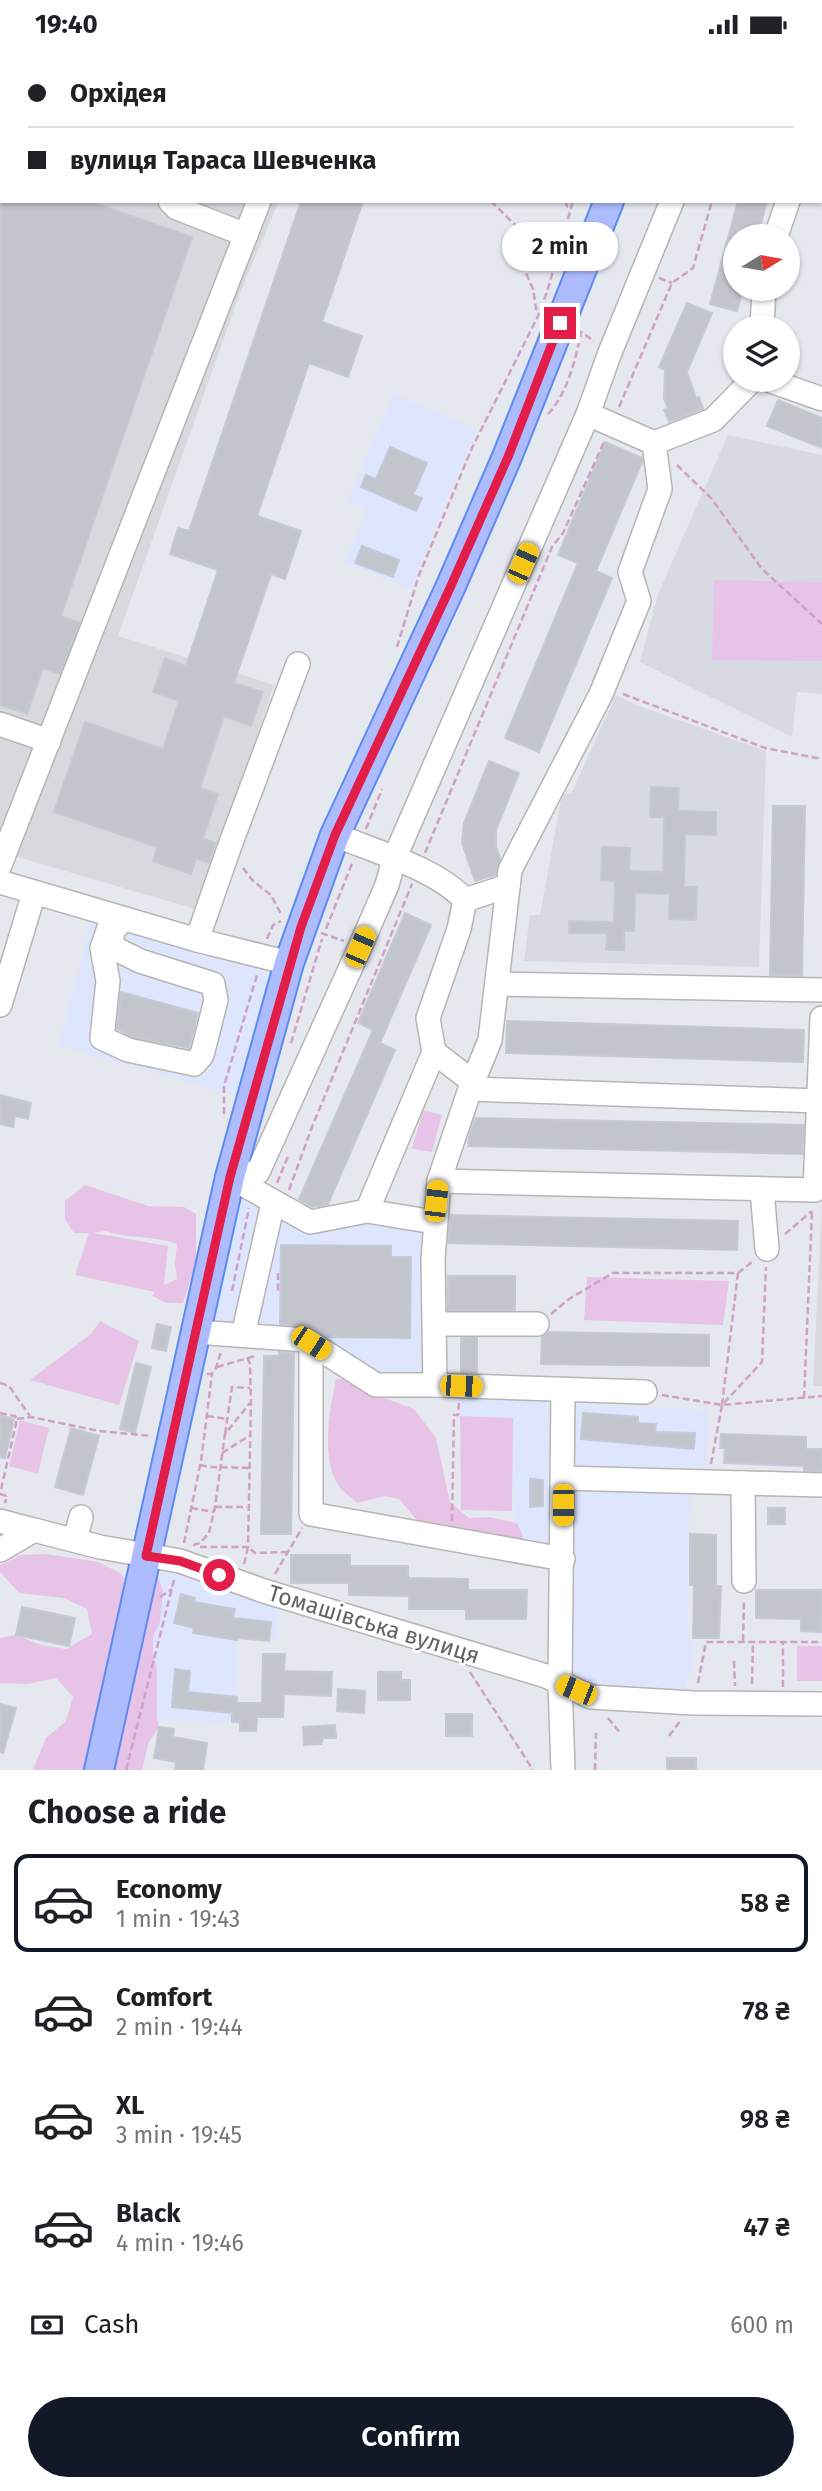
<!DOCTYPE html>
<meta charset="utf-8">
<style>
:root{--surface:#fff;--page:#f2f2f2;--text:#202124;--muted:#757577;--line:#e0e0e0;--accent:#111827}
body{margin:0;font-family:"Fira Sans",sans-serif;background:var(--page);color:var(--text);height:100vh;display:flex;flex-direction:column;font-size:26px;white-space:nowrap}
*{box-sizing:border-box;margin:0}
p{font-size:23px;color:var(--muted)}
.icon{flex:none;width:38px;height:38px;fill:none;stroke:currentColor;stroke-width:2;stroke-linecap:round;stroke-linejoin:round}
.map{position:relative;height:1721px;overflow:hidden}
.details{display:flex;flex-direction:column;background:var(--surface);flex:1}
.details>*{flex:none}
.hud{position:absolute;left:0px;top:0px;width:822px;height:154px;box-shadow:0 2px 5px #0004;display:grid;align-content:center;height:154px;padding:0 28px;background:var(--surface)}
.needle{width:46px;rotate:79deg}
.controls{position:absolute;left:723px;top:175px;display:grid;gap:14px}
.controls a{display:grid;place-items:center;width:77px;height:77px;border-radius:50%;background:var(--surface);box-shadow:0 2px 5px #0004;font-size:35px}
.end{position:absolute;width:32px;height:32px;margin:-16px;border:9px solid #e11d48;background:#fff;box-shadow:0 0 0 4px #fff}
.from{border-radius:50%}
.bubble{position:absolute;height:49px;border-radius:24px;background:var(--surface);box-shadow:0 2px 5px #0004;font-size:23px;font-weight:600;line-height:49px;text-align:center}
.car{position:absolute;width:21px;height:42px;margin:-21px -10px;border-radius:9px;box-shadow:0 0 5px 2px #0007;background:linear-gradient(#f5c518 24%,#345 0 40%,#f5c518 0 76%,#345 0 86%,#f5c518 0)}
.hud b{display:flex;align-items:center;gap:24px;height:66px;font-size:26px}
.hud b+b{border-top:2px solid var(--line)}
.hud i{width:18px;height:18px;background:var(--text)}
ul{padding:0;list-style:none}
li{display:flex;align-items:center;gap:21px;height:98px;margin:0 14px 10px;padding:0 14px;border:4px solid transparent;border-radius:14px}
li div{flex:1}
li b{display:block;font-size:26px}
li em{font-style:normal;font-weight:600}
li.on{border-color:var(--accent)}
li>.icon{width:63px;height:63px;stroke-width:1.5}
h2{padding:0 28px;font-size:32px;line-height:84px}
.pay{display:flex;align-items:center;gap:18px;height:77px;padding:0 28px;font-size:26px}
.pay p{margin-inline-start:auto}
.primary-button{display:flex;gap:14px;margin-top:auto;padding:14px 28px}
.primary-button a{flex:1;height:80px;border-radius:42px;background:var(--accent);color:#fff;font-size:28px;font-weight:600;line-height:80px;text-align:center}
.status{display:flex;justify-content:space-between;align-items:center;height:49px;padding:0 35px;background:var(--surface);direction:ltr}
.status svg{height:19px;fill:currentColor}
.map>svg:first-child{display:block}
</style>
<div class="status"><b>19:40</b><svg viewBox="0 0 49 12"><path d="M0 12V9h3v3zM5 12V6h3v6zM10 12V3h3v9zM15 12V0h3v12zM26 1h20v11H26zM47 4h2v5h-2z"/></svg></div>
<div class="map">
<svg width="822" height="1721" viewBox="0 0 822 1721">
<rect width="100%" height="100%" fill="#e6e8f0"/>
<g fill="#dde6fe">
<path d="M394,345L476,380L411,540L345,513L367,459L348,451Z"/>
<path d="M93,866L255,914L265,922L269,931L241,1048L59,996Z"/>
<path d="M239,1144L353,1174L422,1182L430,1343L369,1339L300,1296L208,1293Z"/>
<path d="M461,1343L539,1346L551,1353L556,1365L554,1503L514,1494L513,1369L460,1367Z"/>
<path d="M573,1355L708,1361L706,1437L690,1433L687,1591L695,1593L690,1625H686V1646L588,1636L575,1629L572,1618Z"/>
<path d="M165,1524H183L280,1552L274,1592L237,1588V1673L130,1671L156,1531Z"/>
</g>
<g fill="#d8d9df">
<path d="M0,0H339V2H2V152H279L240,244L118,587L274,636L199,861L0,803Z"/>
<path d="M822,1157V1337H813Z"/>
</g>
<g fill="#d7dae2">
<path d="M728,386L822,406V645L797,643L792,688L640,613L658,545Z"/>
<path d="M616,646L636,656L766,702L759,918L524,912L530,866H540L562,745H571Z"/>
</g>
<g fill="#e6c3e7" fill-rule="evenodd">
<path d="M714,531L822,533V612L712,611Z"/>
<path d="M423,1061L442,1066L432,1103L412,1100Z"/>
<path d="M85,1136L148,1157L184,1158L196,1165V1214L183,1254H166L152,1247L155,1243L75,1226L89,1184H74L65,1170V1152ZM105,1182C129,1190 153,1186 177,1195L175,1214L177,1230L164,1236L168,1197L93,1184Z"/>
<path d="M587,1228L729,1232L723,1276L584,1271Z"/>
<path d="M100,1272L139,1292L119,1356L30,1331L91,1285Z"/>
<path d="M336,1330H345L360,1340L414,1360L436,1389L450,1453L469,1469L489,1468L517,1474L523,1487L514,1499L423,1478L399,1450L384,1447L357,1454C351,1448 341,1442 337,1434C321,1406 330,1360 336,1330Z"/>
<path d="M460,1367L513,1369L512,1462L461,1461Z"/>
<path d="M20,1371L49,1379L38,1425L9,1417Z"/>
<path d="M46,1505L98,1513L120,1524L136,1544L93,1721H33L46,1689L66,1672L73,1648L56,1629L28,1635L0,1634V1589L16,1586L41,1596L66,1600L92,1585L87,1560L64,1549L19,1544L0,1523V1516L21,1506Z"/>
<path d="M158,1527L163,1542L160,1573L153,1588V1605L157,1620V1668L159,1678L149,1693L142,1721H110L146,1534Z"/>
<rect x="797" y="1597" width="25" height="35"/>
</g>
<g fill="#c2c5cb" stroke="#c4cad5" stroke-width="2">
<path d="M0,152H89L192,188L61,567L80,574L60,625L43,619L27,665L0,656Z"/>
<path d="M301,152H363L322,273L362,287L348,328L309,314L257,467L301,482L285,530L271,525L234,634L263,643L251,677L224,667L200,739L218,745L203,790L215,794L209,814L196,809L191,825L153,812L157,798L54,763L85,673L163,700L179,652L153,643L165,609L186,617L218,521L170,505L178,479L189,482Z"/>
<path d="M738,152H767L758,187H735V240H743L737,262L710,255Z"/>
<path d="M687,254L712,264L687,323L696,349L699,348L703,360L669,373L664,361L668,360L664,349L665,321L659,318Z"/>
<path d="M778,351L822,369V399L767,377Z"/>
<path d="M605,393L642,409V413L596,522L612,529L539,703L505,689L578,514L558,506Z"/>
<path d="M390,398L427,414L413,446L422,449L416,462L361,438L366,426L376,430Z"/>
<path d="M362,497L399,511L393,528L355,514Z"/>
<path d="M489,712L519,724L496,781V798L500,809L495,826L475,832L462,794L464,774Z"/>
<path d="M651,738L679,739L678,762L716,763V786L685,785L684,838H697L696,871L669,870L670,845L635,844L634,882H624V901H606L607,884H569V872L614,873L615,832L601,831L602,798L630,799L629,822L663,823L664,768H650Z"/>
<path d="M773,757H805L802,927L770,926Z"/>
<path d="M405,864L431,876L380,994L395,1001L328,1155L312,1158L299,1150L373,981L358,974Z"/>
<path d="M121,943L198,964L189,999L132,988L117,980Z"/>
<path d="M507,972L804,981L803,1013L506,1004Z"/>
<path d="M0,1046L31,1054L28,1070L15,1067L13,1078L0,1075Z"/>
<path d="M475,1069L804,1076L802,1105L468,1097L469,1088Z"/>
<path d="M450,1166L738,1172L737,1201L448,1194Z"/>
<path d="M281,1196L391,1197V1208H411L410,1289L328,1288L308,1277L280,1275Z"/>
<rect x="448" y="1227" width="67" height="34"/>
<path d="M157,1275L171,1278L166,1302L152,1299Z"/>
<path d="M548,1283L709,1286V1317L541,1315L542,1288Z"/>
<rect x="461" y="1289" width="16" height="34"/>
<path d="M279,1303L294,1304L291,1485H261L264,1307H279Z"/>
<path d="M136,1314L151,1318L135,1384L120,1380Z"/>
<path d="M583,1364L638,1368V1374L656,1375L655,1383L695,1384L694,1400L581,1390Z"/>
<path d="M0,1366L14,1370L5,1409L0,1408Z"/>
<path d="M71,1379L99,1387L83,1446L55,1438Z"/>
<path d="M721,1385L806,1388V1400H822V1422H804V1417L724,1414L725,1399H720Z"/>
<path d="M530,1430L543,1431V1457L530,1458Z"/>
<rect x="768" y="1459" width="17" height="16"/>
<path d="M690,1485L716,1486V1537H721L719,1589H693L694,1536H690Z"/>
<path d="M291,1506H350V1517H408V1529L468,1530V1541H527L526,1570H466V1560H409V1547L349,1546V1534H291Z"/>
<path d="M756,1541H822L821,1583L801,1582V1570L756,1569Z"/>
<path d="M181,1545L195,1549L194,1553L235,1560L233,1569L271,1573L269,1592L237,1589V1591L193,1584L194,1579L174,1574Z"/>
<path d="M22,1558L75,1569L69,1597L16,1586Z"/>
<path d="M263,1605H285L284,1622L332,1623L331,1647L284,1645L283,1668H257L256,1682H240V1673H232V1664L172,1658L175,1620L190,1622L188,1643L237,1648V1654H262Z"/>
<path d="M378,1623H401V1631H410V1651H378Z"/>
<path d="M338,1640L365,1642L364,1664L337,1662Z"/>
<path d="M0,1655L16,1659L3,1704L0,1703Z"/>
<rect x="446" y="1665" width="26" height="22"/>
<path d="M335,1676L336,1689H323L321,1695L304,1696L303,1678Z"/>
<path d="M159,1678L174,1680L173,1688L207,1694L203,1721H175L176,1713L154,1709Z"/>
<rect x="667" y="1709" width="29" height="12"/>
</g>
<g fill="none" stroke-linecap="round" stroke-linejoin="round">
<g stroke="#b8b5b1" stroke-width="26">
<g id="minor">
<path d="M404,0L409,2"/>
<path d="M541,0V2"/>
<path d="M318,2L319,0"/>
<path d="M727,2V0"/>
<path d="M806,2V0"/>
<path d="M0,86L2,87"/>
<path d="M821,136H822"/>
<path d="M170,152L177,159L246,186"/>
<path d="M776,187L788,152"/>
<path d="M762,278L764,240"/>
<path d="M768,331L822,350"/>
<path d="M588,365L654,394"/>
<path d="M0,675L49,692"/>
<path d="M335,786C374,802 437,820 465,851L459,880L428,969L434,1003L367,1162"/>
<path d="M0,816L259,152"/>
<path d="M0,833L197,891L289,914"/>
<path d="M465,851L508,837"/>
<path d="M113,867L102,899L108,932L102,989L128,1001L194,1015L202,1006L216,951L213,935L140,912L112,898V882L124,870"/>
<path d="M197,891L229,799L298,615"/>
<path d="M497,935L822,941"/>
<path d="M0,956L34,844"/>
<path d="M434,1003L473,1033"/>
<path d="M470,1040L818,1052"/>
<path d="M230,1128L258,1123L360,898L387,836L394,810L588,365L609,306L672,152"/>
<path d="M230,1128L310,1173L367,1162L434,1173"/>
<path d="M439,1132L815,1141L822,969"/>
<path d="M762,1141L767,1200"/>
<path d="M435,1275H537"/>
<path d="M196,1283L306,1291L376,1336H435"/>
<path d="M243,1286L273,1154"/>
<path d="M311,1294V1465L563,1510"/>
<path d="M645,1343L435,1336L433,1211L439,1132L470,1040L490,991L510,821L601,645L639,552L630,523L660,440L654,394L713,371L752,331"/>
<path d="M563,1429L822,1436"/>
<path d="M743,1434L744,1532"/>
<path d="M0,1472L34,1481"/>
<path d="M75,1491L81,1468"/>
<path d="M0,1501L34,1481L100,1498L180,1512L264,1542L546,1627L591,1648L694,1654L822,1655"/>
<path d="M563,1721L560,1635L563,1341"/>
</g>
</g>
<g stroke="#5d8bf2" stroke-width="32">
<g id="major">
<path d="M661,2V0"/>
<path d="M99,1721L230,1128L289,914L335,786L450,539L507,408L609,152"/>
</g>
</g>
<g stroke="#d0a1c4" stroke-width="2.5" stroke-dasharray="7 3.5" stroke-linecap="butt">
<path d="M629,2V0"/>
<path d="M755,2V0"/>
<path d="M491,152L515,176L522,215L533,240L537,265"/>
<path d="M565,152L569,162"/>
<path d="M659,229L672,234"/>
<path d="M619,358L672,234L693,219L712,152"/>
<path d="M548,365C567,345 576,310 581,283L594,292"/>
<path d="M677,416L711,449L762,520L822,575"/>
<path d="M397,598L419,526L472,399L538,267L547,243L573,152"/>
<path d="M623,645L765,699L822,710"/>
<path d="M366,780L382,740"/>
<path d="M425,804L552,498L563,484L604,393"/>
<path d="M243,819L253,832L271,846L282,867"/>
<path d="M326,880L353,812"/>
<path d="M321,884L344,892"/>
<path d="M267,890L273,876L281,872"/>
<path d="M291,994L322,890"/>
<path d="M224,1065V1037L257,926"/>
<path d="M277,1134L289,1105"/>
<path d="M289,1141L312,1078L412,835"/>
<path d="M785,1185L812,1162"/>
<path d="M278,1224V1242H280"/>
<path d="M232,1242L249,1159"/>
<path d="M551,1265L569,1250L613,1224H738L752,1213"/>
<path d="M217,1318L255,1307"/>
<path d="M207,1325H212L216,1319L221,1303"/>
<path d="M0,1334L9,1337L30,1367"/>
<path d="M662,1346L722,1356L822,1347"/>
<path d="M804,1349L812,1163"/>
<path d="M722,1356L738,1224"/>
<path d="M0,1364L15,1367L17,1370L0,1445"/>
<path d="M207,1367L227,1370"/>
<path d="M17,1370L31,1368L99,1382L152,1387"/>
<path d="M225,1385L232,1338L250,1339"/>
<path d="M222,1404L249,1387"/>
<path d="M711,1415L722,1356L762,1313L766,1218"/>
<path d="M200,1416L209,1418L249,1419"/>
<path d="M0,1445L7,1447L5,1454"/>
<path d="M215,1458H247"/>
<path d="M191,1459L214,1463"/>
<path d="M452,1472L454,1366H458L459,1354"/>
<path d="M184,1494L201,1412L212,1325"/>
<path d="M193,1496L200,1494L209,1484L215,1458L225,1385L250,1354"/>
<path d="M200,1498H248L251,1354L250,1315L247,1308"/>
<path d="M244,1515L248,1498L255,1504L288,1503"/>
<path d="M275,1525L302,1479"/>
<path d="M160,1548L172,1540"/>
<path d="M743,1592L744,1550"/>
<path d="M734,1612L735,1637"/>
<path d="M470,1623L533,1721"/>
<path d="M698,1634L706,1593H822"/>
<path d="M752,1635L753,1592"/>
<path d="M783,1638V1592"/>
<path d="M608,1669L621,1685"/>
<path d="M669,1687L681,1671"/>
<path d="M126,1721L174,1531"/>
<path d="M595,1721L596,1684"/>
</g>
<use href="#minor" stroke="#fff" stroke-width="23"/>
<use href="#major" stroke="#acbcff" stroke-width="28"/>
</g>
<g fill="none" stroke-linecap="round" stroke-linejoin="round">
<path stroke="#e11d48" stroke-width="9" d="M219,1526L180,1512L146,1507L230,1128L301,878L335,786L450,539L508,408L560,274"/>
</g>
<g text-anchor="middle" stroke-width="5" stroke-linejoin="round" paint-order="stroke">
<g font-size="23" fill="#66625d" stroke="#fff">
<text transform="translate(374 1575) rotate(17)" y="8">Томашівська вулиця</text>
</g>
</g>
</svg>
<div class="controls">
<a><svg class="needle" viewBox="-14 -14 28 28"><path d="M0-13l5 13h-10z" fill="#e53935"/><path d="M0 13l5-13h-10z" fill="#757577"/></svg></a>
<a><svg class="icon" aria-label="layers" viewBox="0 0 24 24"><path d="M12 4l9 5-9 5-9-5zM3 14l9 5 9-5"/></svg></a>
</div>
<i class="end from" style="left:219px;top:1526px"></i>
<i class="end" style="left:560px;top:274px"></i>
<div class="bubble" style="left:502px;top:173px;width:116px">2 min</div>
<i class="car" style="left:523px;top:514px;rotate:24deg"></i>
<i class="car" style="left:360px;top:898px;rotate:23deg"></i>
<i class="car" style="left:436px;top:1152px;rotate:6deg"></i>
<i class="car" style="left:311px;top:1294px;rotate:123deg"></i>
<i class="car" style="left:461px;top:1337px;rotate:92deg"></i>
<i class="car" style="left:563px;top:1456px;rotate:180deg"></i>
<i class="car" style="left:576px;top:1641px;rotate:292deg"></i>
<div class="hud">
<b><i class="from"></i>Орхідея</b>
<b><i></i>вулиця Тараса Шевченка</b>
</div>
</div>
<section class="details">
<h2>Choose a ride</h2>
<ul>
<li class="on"><svg class="icon" aria-label="car" viewBox="0 0 24 24"><path d="M5 17H2v-5l4-1 3-4h7l3 4 3 1v5h-3M9 17h6M6 11h13"/><circle cx="7" cy="17" r="2"/><circle cx="17" cy="17" r="2"/></svg><div><b>Economy</b><p>1 min · 19:43</p></div><em>58 ₴</em></li>
<li><svg class="icon" aria-label="car" viewBox="0 0 24 24"><path d="M5 17H2v-5l4-1 3-4h7l3 4 3 1v5h-3M9 17h6M6 11h13"/><circle cx="7" cy="17" r="2"/><circle cx="17" cy="17" r="2"/></svg><div><b>Comfort</b><p>2 min · 19:44</p></div><em>78 ₴</em></li>
<li><svg class="icon" aria-label="car" viewBox="0 0 24 24"><path d="M5 17H2v-5l4-1 3-4h7l3 4 3 1v5h-3M9 17h6M6 11h13"/><circle cx="7" cy="17" r="2"/><circle cx="17" cy="17" r="2"/></svg><div><b>XL</b><p>3 min · 19:45</p></div><em>98 ₴</em></li>
<li><svg class="icon" aria-label="car" viewBox="0 0 24 24"><path d="M5 17H2v-5l4-1 3-4h7l3 4 3 1v5h-3M9 17h6M6 11h13"/><circle cx="7" cy="17" r="2"/><circle cx="17" cy="17" r="2"/></svg><div><b>Black</b><p>4 min · 19:46</p></div><em>47 ₴</em></li>
</ul>
<div class="pay"><svg class="icon" aria-label="cash" viewBox="0 0 24 24"><path d="M3 7h18v10H3z"/><circle cx="12" cy="12" r="2"/></svg>Cash<p>600 m</p></div>
<div class="primary-button"><a>Confirm</a></div>
</section>
